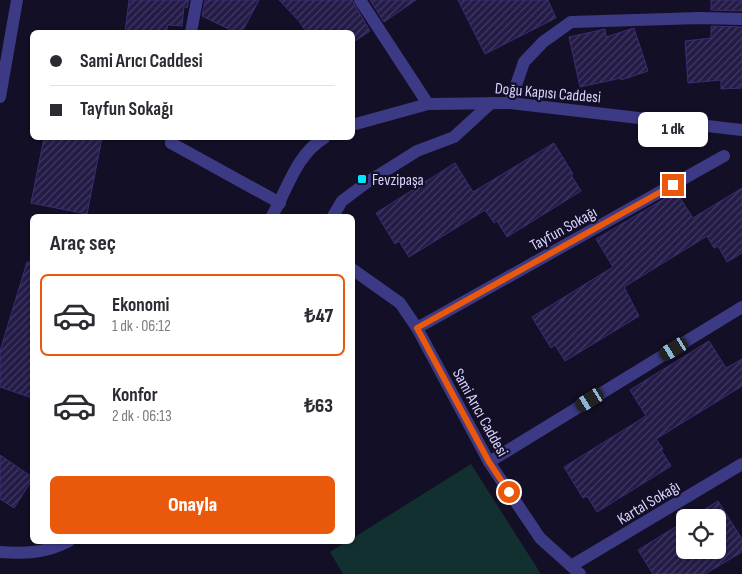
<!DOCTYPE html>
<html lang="tr">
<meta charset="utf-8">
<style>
:root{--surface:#fff;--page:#f7f7f7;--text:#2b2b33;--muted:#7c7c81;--line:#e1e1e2;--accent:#ea580c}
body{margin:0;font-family:"Sofia Sans Condensed",sans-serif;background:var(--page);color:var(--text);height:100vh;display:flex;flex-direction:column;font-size:19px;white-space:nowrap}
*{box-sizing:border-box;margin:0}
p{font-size:16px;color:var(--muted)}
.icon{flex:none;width:28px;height:28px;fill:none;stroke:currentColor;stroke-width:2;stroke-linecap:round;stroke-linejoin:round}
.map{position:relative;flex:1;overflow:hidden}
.drawer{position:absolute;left:30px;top:214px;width:325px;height:330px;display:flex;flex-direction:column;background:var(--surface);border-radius:8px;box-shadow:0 1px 4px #0004}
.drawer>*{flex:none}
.guide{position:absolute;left:30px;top:30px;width:325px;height:110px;border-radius:8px;box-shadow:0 1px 4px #0004;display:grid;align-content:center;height:110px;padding:0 20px;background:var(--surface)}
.controls{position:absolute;left:676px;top:509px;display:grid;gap:10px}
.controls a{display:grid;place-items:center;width:50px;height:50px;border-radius:8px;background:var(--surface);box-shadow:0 1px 4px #0004;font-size:25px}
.end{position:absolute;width:22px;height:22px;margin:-11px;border:6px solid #ea580c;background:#fff;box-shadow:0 0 0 2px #fff}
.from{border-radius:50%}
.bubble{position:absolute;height:35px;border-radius:8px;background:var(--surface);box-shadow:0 1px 4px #0004;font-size:16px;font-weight:800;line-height:35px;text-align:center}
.car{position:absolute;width:15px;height:30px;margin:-15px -8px;border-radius:6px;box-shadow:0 0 4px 1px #0007;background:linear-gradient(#222 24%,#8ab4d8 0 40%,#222 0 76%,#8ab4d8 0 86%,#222 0)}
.guide b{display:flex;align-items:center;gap:18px;height:48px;font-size:19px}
.guide b+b{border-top:1px solid var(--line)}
.guide i{width:12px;height:12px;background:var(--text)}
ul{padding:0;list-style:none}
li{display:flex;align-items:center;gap:15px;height:82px;margin:0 10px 8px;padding:0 10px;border:2px solid transparent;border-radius:8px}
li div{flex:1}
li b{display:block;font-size:19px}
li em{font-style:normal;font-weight:800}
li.on{border-color:var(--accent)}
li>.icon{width:45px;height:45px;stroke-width:1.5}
h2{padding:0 20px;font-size:22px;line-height:60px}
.primary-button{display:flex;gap:10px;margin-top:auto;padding:10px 20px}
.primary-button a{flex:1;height:58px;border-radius:8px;background:var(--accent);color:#fff;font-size:20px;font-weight:800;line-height:58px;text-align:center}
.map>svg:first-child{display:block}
</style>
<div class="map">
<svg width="742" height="574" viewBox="0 0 742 574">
<defs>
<pattern id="building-hatch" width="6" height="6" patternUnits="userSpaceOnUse" patternTransform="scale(1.25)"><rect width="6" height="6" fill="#241b47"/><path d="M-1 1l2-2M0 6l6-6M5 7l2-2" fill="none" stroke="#433b63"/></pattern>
</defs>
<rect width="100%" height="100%" fill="#130f26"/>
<path fill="#12302f" d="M471,464L541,574H343L330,552L347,541H352L353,538Z"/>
<g fill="url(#building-hatch)" stroke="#3b2d73">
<path d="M129,0H189L187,8L184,6L182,26L168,25L166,32H125Z"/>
<path d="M205,0H259L242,32H235L202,16Z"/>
<path d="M279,0H352L370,31L352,43V32H306L299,21Z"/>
<path d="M370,0H416L384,22Z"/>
<path d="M458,0H548L556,18L485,54Z"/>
<path d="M711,0H742V11L711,10Z"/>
<path d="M711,26L742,27V88L721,89V80L688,83L685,41L711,38Z"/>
<path d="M634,28L648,71L621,80V78L580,87L569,37L605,29L606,37Z"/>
<path d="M44,138H102L87,214L31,203Z"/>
<path d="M554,143L573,174L571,175L581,191L507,237L497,221L494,223L485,210L409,257L399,241L395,244L376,213L455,163L473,192Z"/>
<path d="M742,188V253L727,262L718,246L714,248L707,236L624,287L639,316L565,361L555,345L551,348L532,317L613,267L596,239L676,192L693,218Z"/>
<path d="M27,262H32V398L0,387V351Z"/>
<path d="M709,341L726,368L742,359V386L656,439L663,449L661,450L671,466L597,512L587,496L583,498L564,467L646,416L630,390Z"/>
<path d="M0,455L32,477V480L14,508L0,499Z"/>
<path d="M718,501L742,539V552L705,574H653L638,550L685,521V550H718V518H691Z"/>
</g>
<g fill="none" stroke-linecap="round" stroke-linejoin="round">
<g stroke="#3d3a85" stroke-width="12">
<path d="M360,0L428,104"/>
<path d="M191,32L197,0"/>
<path d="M510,103L524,62L543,42L571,22L700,18L742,19"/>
<path d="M172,138L171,143L280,203"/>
<path d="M333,216L342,201L366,183L417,151L454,137L491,103"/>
<path d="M352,269L400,303L417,328L724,156"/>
<path d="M489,462L742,307"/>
<path d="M571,566L742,464"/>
</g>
<g stroke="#3d3a85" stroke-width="12">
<path d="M0,97L17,0"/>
<path d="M352,125L428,104L510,103L742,130"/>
<path d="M272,216C288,188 296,155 324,138"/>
<path d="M417,328L489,462L540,538L580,574"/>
<path d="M0,552C24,554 47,553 69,541"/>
</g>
</g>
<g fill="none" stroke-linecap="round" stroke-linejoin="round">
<path stroke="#ea580c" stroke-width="6" d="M509,492L489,462L417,328L673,185"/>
</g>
<rect fill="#00e5ff" stroke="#130f26" stroke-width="2" x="357" y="174" width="10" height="10" rx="2.5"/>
<g text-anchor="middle" stroke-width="4.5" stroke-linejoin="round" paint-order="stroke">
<g font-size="16" fill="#d9d4ff" stroke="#130f26">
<text transform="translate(548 92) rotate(5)" y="6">Doğu Kapısı Caddesi</text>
<text transform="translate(563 228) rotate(-29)" y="6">Tayfun Sokağı</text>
<text transform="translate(481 412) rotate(61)" y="6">Sami Arıcı Caddesi</text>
<text transform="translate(648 502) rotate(-31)" y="6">Kartal Sokağı</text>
</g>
<g font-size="16" fill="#d9d4ff" stroke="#130f26" text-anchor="start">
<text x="372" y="185">Fevzipaşa</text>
</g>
</g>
</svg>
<div class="controls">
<a><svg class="icon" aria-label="locate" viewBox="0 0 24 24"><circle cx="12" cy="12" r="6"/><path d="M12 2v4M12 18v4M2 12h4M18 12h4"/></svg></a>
</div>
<i class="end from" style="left:509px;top:492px"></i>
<i class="end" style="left:673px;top:185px"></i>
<div class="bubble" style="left:638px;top:112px;width:70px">1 dk</div>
<i class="car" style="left:674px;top:349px;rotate:239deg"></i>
<i class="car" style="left:590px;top:400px;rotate:238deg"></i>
<div class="guide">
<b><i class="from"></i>Sami Arıcı Caddesi</b>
<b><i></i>Tayfun Sokağı</b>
</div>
<section class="drawer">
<h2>Araç seç</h2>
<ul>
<li class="on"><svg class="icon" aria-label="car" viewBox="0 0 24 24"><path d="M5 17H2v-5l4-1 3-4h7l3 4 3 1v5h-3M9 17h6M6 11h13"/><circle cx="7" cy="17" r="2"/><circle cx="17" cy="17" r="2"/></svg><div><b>Ekonomi</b><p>1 dk · 06:12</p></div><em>₺47</em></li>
<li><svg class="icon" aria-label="car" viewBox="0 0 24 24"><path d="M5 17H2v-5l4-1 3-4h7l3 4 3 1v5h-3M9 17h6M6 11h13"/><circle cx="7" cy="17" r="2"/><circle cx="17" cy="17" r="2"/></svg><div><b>Konfor</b><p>2 dk · 06:13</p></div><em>₺63</em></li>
</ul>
<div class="primary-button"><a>Onayla</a></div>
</section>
</div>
